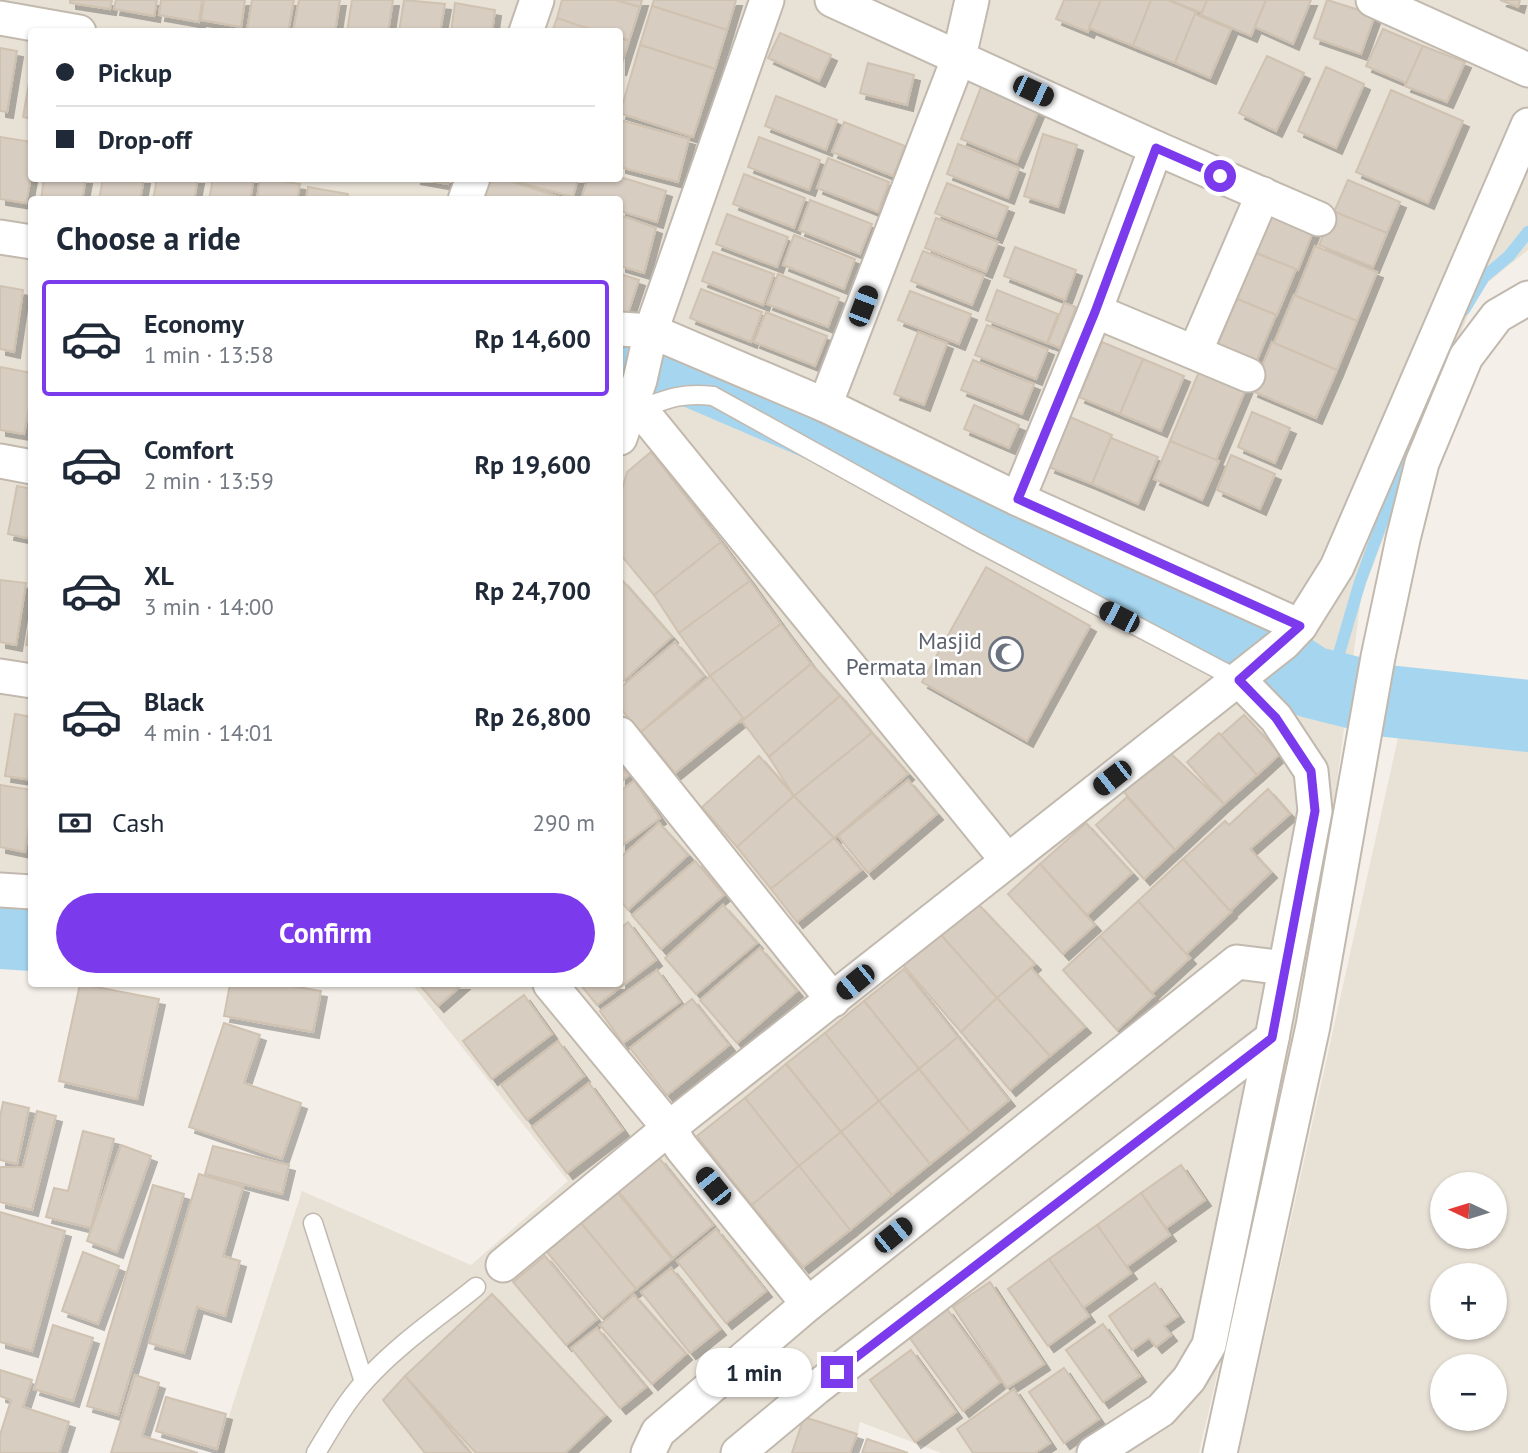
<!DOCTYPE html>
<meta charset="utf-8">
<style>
:root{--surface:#fff;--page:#f6f6f7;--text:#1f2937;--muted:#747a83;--line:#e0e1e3;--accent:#7c3aed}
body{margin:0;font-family:"PT Sans",sans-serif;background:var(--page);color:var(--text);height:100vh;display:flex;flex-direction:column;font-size:26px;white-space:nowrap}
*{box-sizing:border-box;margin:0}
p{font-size:23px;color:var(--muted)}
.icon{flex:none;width:38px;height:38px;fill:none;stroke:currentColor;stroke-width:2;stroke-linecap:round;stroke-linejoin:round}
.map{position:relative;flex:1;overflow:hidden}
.drawer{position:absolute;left:28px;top:196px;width:595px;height:791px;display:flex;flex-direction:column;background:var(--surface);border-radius:7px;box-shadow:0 2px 5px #0004}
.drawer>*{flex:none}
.hud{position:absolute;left:28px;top:28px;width:595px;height:154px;border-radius:7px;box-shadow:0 2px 5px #0004;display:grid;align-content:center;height:154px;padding:0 28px;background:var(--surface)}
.needle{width:46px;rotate:274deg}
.fabs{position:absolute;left:1430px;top:1172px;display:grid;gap:14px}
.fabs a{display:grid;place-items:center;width:77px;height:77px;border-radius:50%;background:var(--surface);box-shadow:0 2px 5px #0004;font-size:35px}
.end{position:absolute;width:32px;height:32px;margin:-16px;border:9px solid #7c3aed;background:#fff;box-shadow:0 0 0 4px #fff}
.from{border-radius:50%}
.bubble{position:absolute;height:49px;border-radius:24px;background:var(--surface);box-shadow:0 2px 5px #0004;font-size:23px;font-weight:700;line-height:49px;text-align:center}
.car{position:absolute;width:21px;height:42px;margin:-21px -10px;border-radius:9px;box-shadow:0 0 5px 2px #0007;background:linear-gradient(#222 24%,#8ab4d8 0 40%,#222 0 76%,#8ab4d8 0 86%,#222 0)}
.hud b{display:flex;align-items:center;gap:24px;height:66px;font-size:26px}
.hud b+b{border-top:2px solid var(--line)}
.hud i{width:18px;height:18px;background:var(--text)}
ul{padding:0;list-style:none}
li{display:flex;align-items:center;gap:21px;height:116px;margin:0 14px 10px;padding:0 14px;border:4px solid transparent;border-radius:7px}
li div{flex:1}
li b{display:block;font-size:26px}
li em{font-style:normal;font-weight:700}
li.active{border-color:var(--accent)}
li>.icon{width:63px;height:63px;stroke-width:1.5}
h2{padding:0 28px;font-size:32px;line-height:84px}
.pay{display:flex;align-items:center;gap:18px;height:77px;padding:0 28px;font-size:26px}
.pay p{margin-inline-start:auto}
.button{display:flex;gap:14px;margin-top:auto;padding:14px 28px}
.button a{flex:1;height:80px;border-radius:42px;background:var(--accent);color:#fff;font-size:28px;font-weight:700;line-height:80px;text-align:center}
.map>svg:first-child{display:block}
</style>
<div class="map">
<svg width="1528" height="1453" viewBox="0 0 1528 1453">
<defs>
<filter id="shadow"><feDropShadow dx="6" dy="6" stdDeviation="0" flood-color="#0004"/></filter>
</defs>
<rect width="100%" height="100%" fill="#f4efe8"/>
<g fill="#e8e1d6" fill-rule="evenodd">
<path d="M0,0H1528V250L1477,291L1361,597L1315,951L1199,1453H941L860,1422L853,1453H217L302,1191L471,1265L568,1181L412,984H620V200H32V922L0,920ZM32,32H620V178H32Z"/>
<path d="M1408,693L1528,725V1453H1239ZM1442,1185H1494V1237H1442ZM1442,1276H1494V1328H1442ZM1442,1367H1494V1419H1442Z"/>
</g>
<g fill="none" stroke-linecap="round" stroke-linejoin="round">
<g stroke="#a6d6ef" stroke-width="12">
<path d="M1464,310L1484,277L1509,256L1528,232"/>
<path d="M1335,688L1338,657L1360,582L1429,394"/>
</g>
<g stroke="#a6d6ef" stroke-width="72">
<path d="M620,380L628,361L671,362L851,439L1220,622L1311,682L1387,701L1528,716"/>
<path d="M0,933L32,935"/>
</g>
</g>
<g fill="#d8cdc1" stroke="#d0c2b1" stroke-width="2" filter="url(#shadow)">
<path d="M70,0H112L110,9L70,3Z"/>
<path d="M116,0H157L154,16L114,9Z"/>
<path d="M161,0H202L199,22L159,15Z"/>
<path d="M204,0H245L241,27L201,20Z"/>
<path d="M252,0H294L288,32L247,30Z"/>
<path d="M299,0H340L335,32H293Z"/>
<path d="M352,0H393L388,32H347Z"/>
<path d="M404,0L445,4L440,32H399Z"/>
<path d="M562,0H616L640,7L629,41L620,38V32H598L557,18Z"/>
<path d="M616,0H642L640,7Z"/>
<path d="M654,0H736L727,30L652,6Z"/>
<path d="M1064,0H1101L1088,32L1056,19Z"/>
<path d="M1101,0H1151L1133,46L1089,28Z"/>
<path d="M1151,0H1168L1196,12L1175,63L1133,46Z"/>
<path d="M1169,0H1207L1202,13Z"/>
<path d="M1207,0H1266L1251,36L1201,15Z"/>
<path d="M1266,0H1311L1293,44L1255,27Z"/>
<path d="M1327,0L1375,15L1361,54L1314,38Z"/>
<path d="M1500,0H1520L1518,7Z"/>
<path d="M455,3L495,10L492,32H451Z"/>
<path d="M652,6L727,30L715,69L640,45Z"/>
<path d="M1195,14L1231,29L1210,78L1175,63Z"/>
<path d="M557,18L598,32H552Z"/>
<path d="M1383,29L1423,46L1406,83L1366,66Z"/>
<path d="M780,33L831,55L819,81L768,58Z"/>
<path d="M620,38L629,41L620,70Z"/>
<path d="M640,45L715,69L693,137L620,113Z"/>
<path d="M1423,46L1465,62L1447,102L1405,86Z"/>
<path d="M0,48L17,51L7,112L0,111Z"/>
<path d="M1267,56L1304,73L1276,131L1239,113Z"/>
<path d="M868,63L914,75L907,105L860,93Z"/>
<path d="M32,66V119L23,117Z"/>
<path d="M1326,67L1364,84L1336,148L1298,131Z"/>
<path d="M981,87L1039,109L1017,162L961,139Z"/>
<path d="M1391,90L1463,121L1428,203L1356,172Z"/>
<path d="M776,96L837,120L826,150L765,126Z"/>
<path d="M620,120L689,139L678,182L620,167Z"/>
<path d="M844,122L905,146L893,176L832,152Z"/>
<path d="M1043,134L1077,145L1058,207L1024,196Z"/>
<path d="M0,137L32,142V171L26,203L0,199Z"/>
<path d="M759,137L820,160L809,190L748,167Z"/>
<path d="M958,144L1019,168L1008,198L947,174Z"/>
<path d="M828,158L889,182L878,212L817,188Z"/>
<path d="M744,174L805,198L794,228L733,204Z"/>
<path d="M620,177L666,191L657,222L620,211V200H581L588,178Z"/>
<path d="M44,178H86L82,200H41Z"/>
<path d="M103,178H144L140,200H99Z"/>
<path d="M157,178H198L194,200H153Z"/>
<path d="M213,178H254L250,200H209Z"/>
<path d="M260,178L300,184L297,200H257Z"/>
<path d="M414,178H449L448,184Z"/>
<path d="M491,178H501L568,200H484Z"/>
<path d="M503,178H578L573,197Z"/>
<path d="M1348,180L1400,202L1387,233L1334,212Z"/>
<path d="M947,183L1008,207L996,237L935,213Z"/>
<path d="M308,187L348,194L347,200H306Z"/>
<path d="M810,200L872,224L860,254L799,230Z"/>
<path d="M1275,208L1316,224L1298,270L1256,253Z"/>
<path d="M1333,211L1387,233L1373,267L1319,245Z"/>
<path d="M727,214L788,237L777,267L716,244Z"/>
<path d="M620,215L656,228L644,273L620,266Z"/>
<path d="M936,218L998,242L986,272L925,248Z"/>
<path d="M794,235L855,259L844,289L783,265Z"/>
<path d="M1315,246L1377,272L1357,321L1295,296Z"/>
<path d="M1015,247L1076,270L1065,300L1004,276Z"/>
<path d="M923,251L984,275L972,305L911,281Z"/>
<path d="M713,252L774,274L763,305L702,281Z"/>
<path d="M1256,253L1296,269L1277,315L1237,299Z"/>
<path d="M620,274L639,280L628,313L620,311Z"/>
<path d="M778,274L839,298L828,327L767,304Z"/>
<path d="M0,286L23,290L14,352L0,349Z"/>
<path d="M701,289L762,312L751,342L690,318Z"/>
<path d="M997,290L1058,314L1047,343L986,320Z"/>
<path d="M910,291L971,314L959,344L898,320Z"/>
<path d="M1294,295L1357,321L1337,370L1274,343Z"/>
<path d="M1237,299L1276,315L1257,360L1218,344Z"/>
<path d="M1064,303L1076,307L1060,348L1048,343Z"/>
<path d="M766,312L827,336L815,366L754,342Z"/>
<path d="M987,325L1048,349L1036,379L975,355Z"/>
<path d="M918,332L947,343L924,405L894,394Z"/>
<path d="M1102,342L1143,359L1120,414L1079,397Z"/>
<path d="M1272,342L1337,370L1316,418L1252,391Z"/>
<path d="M1143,359L1184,376L1161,431L1120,414Z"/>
<path d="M973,360L1034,384L1022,414L961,390Z"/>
<path d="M0,367L32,373V392L24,434L0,430Z"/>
<path d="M1201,367L1247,386L1216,460L1170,441Z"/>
<path d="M974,405L1019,425L1009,448L964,429Z"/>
<path d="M1252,412L1290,428L1275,463L1238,447Z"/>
<path d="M1070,417L1112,435L1092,484L1049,467Z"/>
<path d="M1111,438L1158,457L1138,504L1092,484Z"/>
<path d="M1170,441L1219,461L1202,500L1154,479Z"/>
<path d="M651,452L721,542L654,595L620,554V497L627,472Z"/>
<path d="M1231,455L1275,474L1260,509L1217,490Z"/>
<path d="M17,486L32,489V539L8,534Z"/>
<path d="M721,542L750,581L679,633L654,595Z"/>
<path d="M986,567L1090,626L1027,741L922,682Z"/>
<path d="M0,580L26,583L16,645L0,642Z"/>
<path d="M622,580L672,637L620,684V583Z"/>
<path d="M750,581L781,624L710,676L679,633Z"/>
<path d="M32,613V646L26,645Z"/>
<path d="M781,624L811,664L742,721L743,718L710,676Z"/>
<path d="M675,642L704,676L641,732L620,708V688Z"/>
<path d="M811,664L840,696L769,757L742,721Z"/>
<path d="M710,676L743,718L675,773L641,732Z"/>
<path d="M840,696L872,733L794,796L769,757Z"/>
<path d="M15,714L32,717V780L5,776Z"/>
<path d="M1244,715L1280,754L1257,775L1221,735Z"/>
<path d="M872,733L908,774L834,838L794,796Z"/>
<path d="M1219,733L1257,775L1224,804L1187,762Z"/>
<path d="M1167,750L1224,804L1175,850L1123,791Z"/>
<path d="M759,756L794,796L737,847L702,807Z"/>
<path d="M620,765L629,775L620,783Z"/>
<path d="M908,780L937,814L868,873L838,836Z"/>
<path d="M634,781L660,818L620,847V791Z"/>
<path d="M0,785L32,790V808L25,852L0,847Z"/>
<path d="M1268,789L1290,814L1250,849L1271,872L1230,911L1183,859L1225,821L1229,825Z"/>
<path d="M794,796L834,838L771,889L737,847Z"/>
<path d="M1127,797L1175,850L1144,879L1096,825Z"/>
<path d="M659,823L688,855L628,910L620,900V858Z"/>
<path d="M1086,823L1132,873L1087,915L1040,864Z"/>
<path d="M834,838L861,870L797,922L771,889Z"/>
<path d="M1183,859L1231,912L1186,954L1138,901Z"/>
<path d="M695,861L724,895L661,949L632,915Z"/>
<path d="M1040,864L1095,925L1063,954L1008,894Z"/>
<path d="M1138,901L1190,958L1152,993L1100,936Z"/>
<path d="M978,904L1035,964L997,998L941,935Z"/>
<path d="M723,905L757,943L696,994L665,958Z"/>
<path d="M628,922L656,960L597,1005L580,984H620V929Z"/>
<path d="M941,935L997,998L961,1032L902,964Z"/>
<path d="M1100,936L1154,996L1117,1030L1063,970Z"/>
<path d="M760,948L797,991L737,1043L700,1000Z"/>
<path d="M1031,968L1085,1027L1050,1056L997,998Z"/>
<path d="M904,969L958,1037L919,1069L864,1001Z"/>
<path d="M657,970L680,1002L623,1043L600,1011Z"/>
<path d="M80,984L159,999L137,1099L59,1081Z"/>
<path d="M230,984H280L321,991L313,1032L224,1016Z"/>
<path d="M419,984H463L438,1006Z"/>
<path d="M524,995L552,1034L492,1079L463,1041Z"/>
<path d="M997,998L1050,1056L1010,1090L961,1032Z"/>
<path d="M692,999L729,1045L667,1095L630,1048Z"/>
<path d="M864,1001L919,1069L879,1101L825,1033Z"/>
<path d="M224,1023L260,1035L244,1083L301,1103L282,1159L189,1127Z"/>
<path d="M825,1033L879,1101L841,1132L786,1064Z"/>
<path d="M958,1037L1009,1100L970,1132L919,1069Z"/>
<path d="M558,1041L584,1076L527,1120L501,1085Z"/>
<path d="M786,1064L841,1132L799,1166L745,1098Z"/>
<path d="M919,1069L970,1132L930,1164L879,1101Z"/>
<path d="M589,1083L623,1130L567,1173L532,1127Z"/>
<path d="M745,1098L799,1166L752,1205L697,1136Z"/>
<path d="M879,1101L930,1164L892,1195L841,1132Z"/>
<path d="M3,1102L29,1108L17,1164L0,1160V1117Z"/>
<path d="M37,1111L56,1116L32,1210L0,1202V1167H23Z"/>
<path d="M83,1131L114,1139L91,1228L46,1217L54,1188L68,1191Z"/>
<path d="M841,1132L892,1195L850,1230L799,1166Z"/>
<path d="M121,1145L151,1156L117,1252L87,1241Z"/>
<path d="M213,1146L289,1165L282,1194L205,1174Z"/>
<path d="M659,1158L713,1225L673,1258L618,1191Z"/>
<path d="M1181,1165L1205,1200L1166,1228L1141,1193Z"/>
<path d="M799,1166L850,1230L803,1267L752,1205Z"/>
<path d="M199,1174L243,1187L223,1256L240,1261L225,1316L197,1307L184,1353L149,1343Z"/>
<path d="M153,1185L184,1194L118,1415L87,1406Z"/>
<path d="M618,1193L672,1259L636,1289L581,1223Z"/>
<path d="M1141,1193L1170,1235L1126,1267L1097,1225Z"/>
<path d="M0,1212L65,1231L32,1351L0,1342Z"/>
<path d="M581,1223L636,1289L602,1318L547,1252Z"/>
<path d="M1097,1225L1131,1273L1083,1308L1049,1259Z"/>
<path d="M716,1229L766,1291L726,1323L677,1261Z"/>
<path d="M83,1252L119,1266L98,1324L62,1311Z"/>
<path d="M545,1256L597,1319L566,1345L513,1282Z"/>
<path d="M1049,1259L1089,1316L1048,1346L1008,1289Z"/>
<path d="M671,1268L720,1329L690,1353L641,1292Z"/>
<path d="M990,1282L1044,1364L1007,1388L953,1307Z"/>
<path d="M1155,1283L1178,1316L1164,1326L1171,1335L1156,1347L1149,1338L1132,1350L1109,1316Z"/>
<path d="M492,1294L605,1415L565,1453H476L405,1376Z"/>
<path d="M634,1295L686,1354L652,1384L600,1325Z"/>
<path d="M947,1309L1000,1382L963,1411L909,1337Z"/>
<path d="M1103,1324L1140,1376L1103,1402L1066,1350Z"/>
<path d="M53,1325L93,1338L73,1401L34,1389Z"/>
<path d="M597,1328L646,1387L620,1408L571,1348Z"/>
<path d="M911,1350L956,1412L915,1442L870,1380Z"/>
<path d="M1064,1368L1099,1419L1064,1443L1029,1392Z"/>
<path d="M0,1370L32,1380L23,1407L69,1422L59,1453H0V1435L11,1400L0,1396Z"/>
<path d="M135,1375L159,1383L142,1436L198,1453H111Z"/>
<path d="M405,1376L470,1453H425L383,1400Z"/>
<path d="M1014,1389L1050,1443L1035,1453H973L957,1429Z"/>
<path d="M166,1397L226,1414L217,1449L156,1431Z"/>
<path d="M804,1417L857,1434L850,1453H792Z"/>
<path d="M867,1439L908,1453H862Z"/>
</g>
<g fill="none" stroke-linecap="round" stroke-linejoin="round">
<g stroke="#c2b9ae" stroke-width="21">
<g id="service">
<path d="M640,409C667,399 683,392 713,396L975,541L1239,680"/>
<path d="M313,1223L364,1382"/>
<path d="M316,1453C331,1428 345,1403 365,1381C397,1345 439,1317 476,1287"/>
</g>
</g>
<g stroke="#c2b9ae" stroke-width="37">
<g id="minor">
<path d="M832,0L1156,148L1319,219"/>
<path d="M1373,0L1528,70"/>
<path d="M0,18L79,32"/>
<path d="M526,32L537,0"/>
<path d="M465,200L473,178"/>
<path d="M0,237L32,242"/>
<path d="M1095,311L1248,375"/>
<path d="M620,329L651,331L825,405L1018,499L1300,626"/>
<path d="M1195,352L1263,194"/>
<path d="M633,405L640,409L1007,860"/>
<path d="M825,405L959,57L972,0"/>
<path d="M620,438L640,380L651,331L767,0"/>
<path d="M0,461L32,467"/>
<path d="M1018,499L1095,311L1156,148"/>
<path d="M0,676L32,681"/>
<path d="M620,734L833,1000"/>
<path d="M0,890L32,892"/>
<path d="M550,984L669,1128L681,1147L808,1304"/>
<path d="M503,1265L669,1128L1284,643L1300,626L1337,567L1528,125"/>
<path d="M648,1453L658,1432L808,1304L1237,962L1285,968"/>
<path d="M738,1453L816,1388L1272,1038"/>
<path d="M1094,1453L1161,1410L1189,1379L1209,1345L1272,1038L1315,811L1311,771L1276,718L1239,680"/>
<path d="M1220,1453L1313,1026L1378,657L1403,539L1422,463L1466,357L1497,316L1528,298"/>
</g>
</g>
<use href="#service" stroke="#fff" stroke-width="18"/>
<use href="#minor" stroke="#fff" stroke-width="33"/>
</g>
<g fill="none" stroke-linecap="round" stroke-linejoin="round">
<path stroke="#7c3aed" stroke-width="9" d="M837,1372L1272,1038L1315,811L1311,771L1276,718L1239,680L1300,626L1018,499L1095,312L1156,148L1220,176"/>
</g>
<defs>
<g id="mosque-ring" transform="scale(1.75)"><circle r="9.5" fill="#fff" stroke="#6b7280" stroke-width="1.5"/><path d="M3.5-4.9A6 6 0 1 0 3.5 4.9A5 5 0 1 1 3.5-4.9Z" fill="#6b7280"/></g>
</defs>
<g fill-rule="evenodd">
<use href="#mosque-ring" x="1006" y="654"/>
</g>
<g text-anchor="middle" stroke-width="5" stroke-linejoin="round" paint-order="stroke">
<g font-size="23" fill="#5b616d" stroke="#fff" text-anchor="end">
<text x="982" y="649">Masjid<tspan x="982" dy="26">Permata Iman</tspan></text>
</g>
</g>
</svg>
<div class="fabs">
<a><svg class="needle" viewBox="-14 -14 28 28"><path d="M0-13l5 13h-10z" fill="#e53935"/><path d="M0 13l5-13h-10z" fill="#747a83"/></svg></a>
<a>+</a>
<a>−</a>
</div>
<i class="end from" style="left:1220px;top:176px"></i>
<i class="end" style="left:837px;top:1372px"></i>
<div class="bubble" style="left:696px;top:1348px;width:116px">1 min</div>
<i class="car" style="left:1033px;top:91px;rotate:115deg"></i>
<i class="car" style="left:863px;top:306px;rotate:21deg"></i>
<i class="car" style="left:1119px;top:617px;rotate:297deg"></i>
<i class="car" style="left:1112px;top:778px;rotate:232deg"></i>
<i class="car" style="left:855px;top:982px;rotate:231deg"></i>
<i class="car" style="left:713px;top:1186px;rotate:321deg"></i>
<i class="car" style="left:893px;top:1235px;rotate:51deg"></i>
<div class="hud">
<b><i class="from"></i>Pickup</b>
<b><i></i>Drop-off</b>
</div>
<section class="drawer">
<h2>Choose a ride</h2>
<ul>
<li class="active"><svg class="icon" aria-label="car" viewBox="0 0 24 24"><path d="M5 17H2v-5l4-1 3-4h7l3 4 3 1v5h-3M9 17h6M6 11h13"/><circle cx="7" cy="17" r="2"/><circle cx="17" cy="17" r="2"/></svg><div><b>Economy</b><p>1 min · 13:58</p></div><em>Rp 14,600</em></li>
<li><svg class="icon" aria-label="car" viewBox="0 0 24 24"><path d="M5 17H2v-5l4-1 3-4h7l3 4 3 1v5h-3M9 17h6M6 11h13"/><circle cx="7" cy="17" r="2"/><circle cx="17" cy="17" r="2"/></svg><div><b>Comfort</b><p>2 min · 13:59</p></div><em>Rp 19,600</em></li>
<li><svg class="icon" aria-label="car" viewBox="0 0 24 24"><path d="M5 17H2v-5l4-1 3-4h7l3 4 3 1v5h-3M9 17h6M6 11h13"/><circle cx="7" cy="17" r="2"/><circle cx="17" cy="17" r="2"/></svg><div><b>XL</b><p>3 min · 14:00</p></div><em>Rp 24,700</em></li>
<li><svg class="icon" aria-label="car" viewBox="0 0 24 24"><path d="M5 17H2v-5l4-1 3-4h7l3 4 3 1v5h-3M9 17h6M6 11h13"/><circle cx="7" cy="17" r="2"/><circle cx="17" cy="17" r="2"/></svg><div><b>Black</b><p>4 min · 14:01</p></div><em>Rp 26,800</em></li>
</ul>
<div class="pay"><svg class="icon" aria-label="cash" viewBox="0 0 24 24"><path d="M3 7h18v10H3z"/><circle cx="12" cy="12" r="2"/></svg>Cash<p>290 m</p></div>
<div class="button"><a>Confirm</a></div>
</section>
</div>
